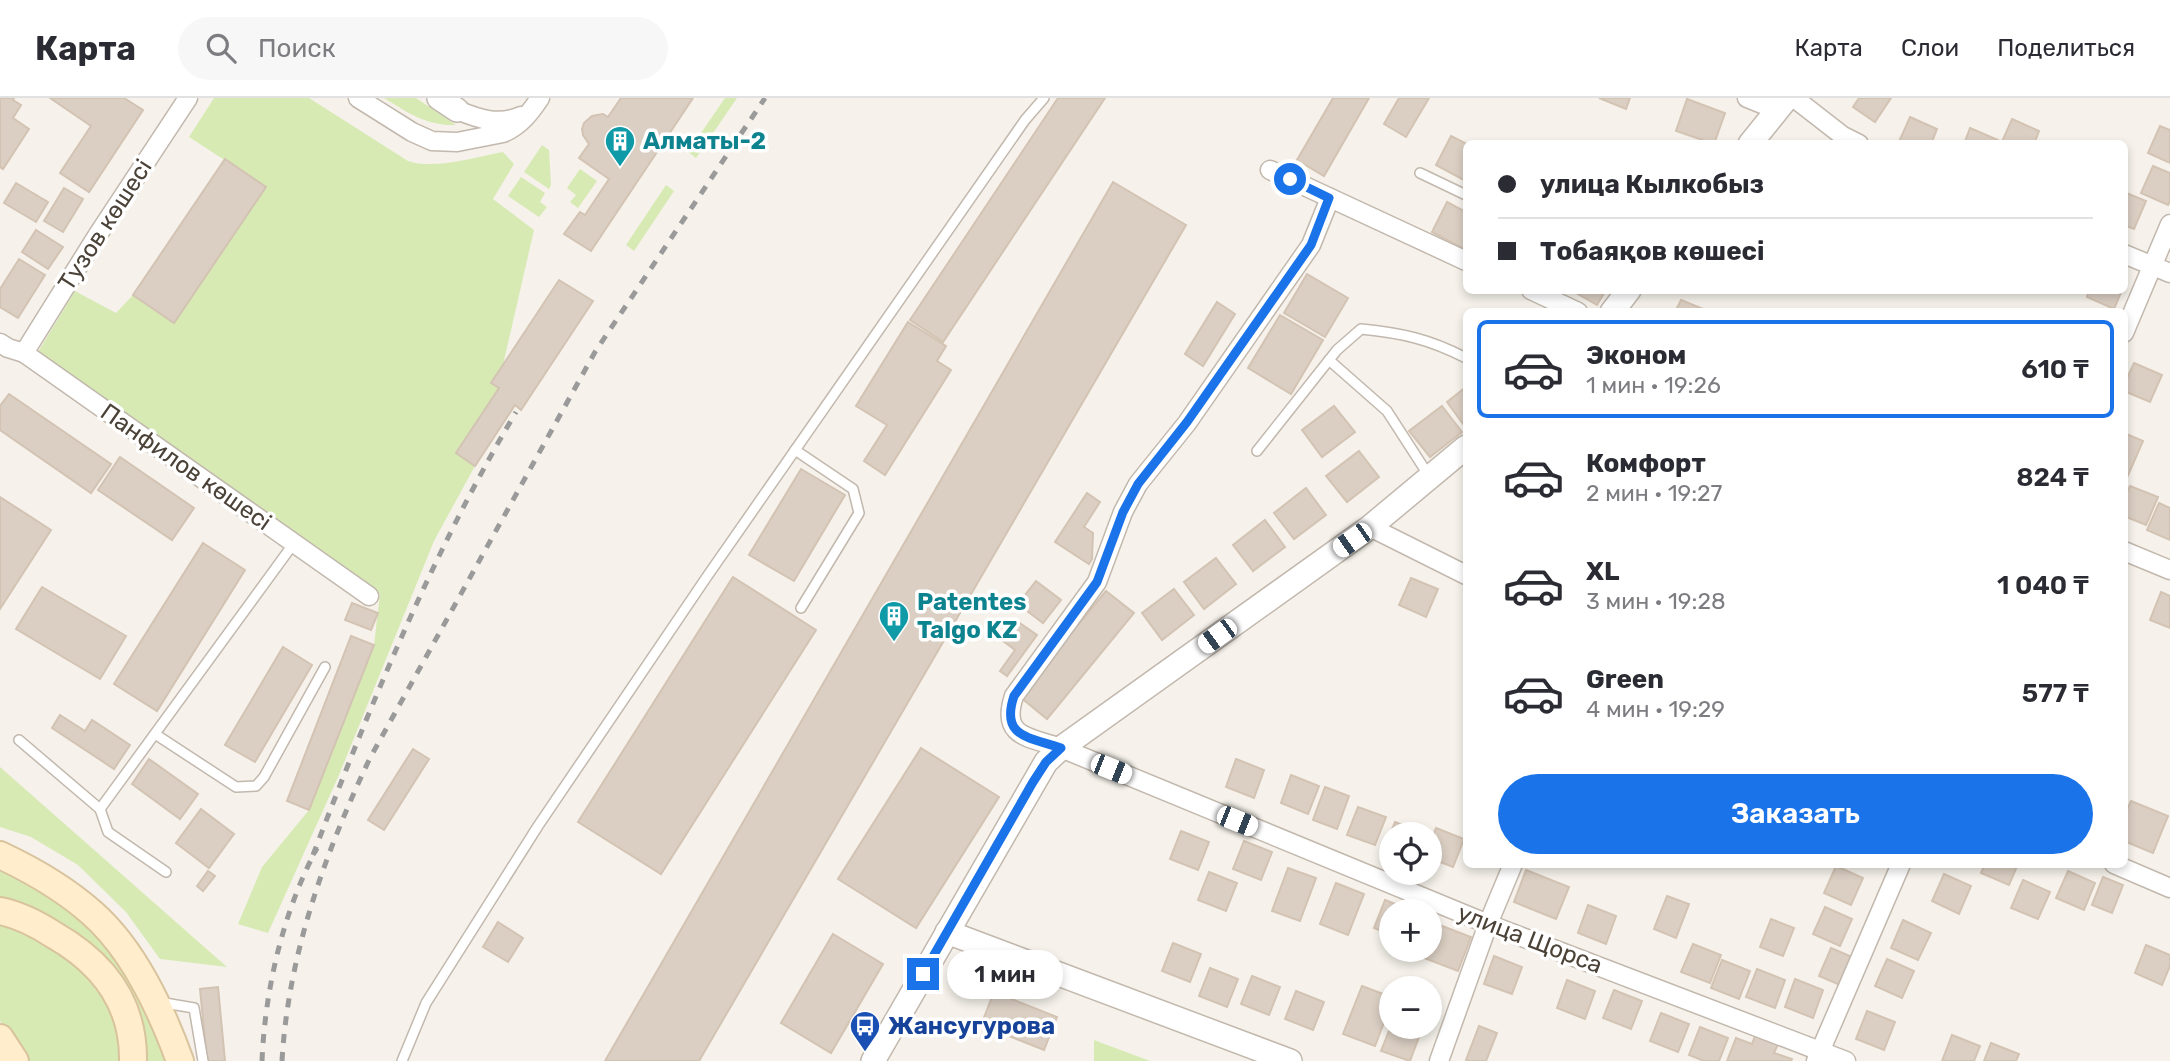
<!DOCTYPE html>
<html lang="ru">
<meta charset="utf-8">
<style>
:root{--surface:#fff;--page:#f7f7f7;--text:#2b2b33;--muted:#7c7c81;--line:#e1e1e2;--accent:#1a73e8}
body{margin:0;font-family:Rubik,sans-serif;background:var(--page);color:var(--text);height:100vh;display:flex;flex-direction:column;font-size:26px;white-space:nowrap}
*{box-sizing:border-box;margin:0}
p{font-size:23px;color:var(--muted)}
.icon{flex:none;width:38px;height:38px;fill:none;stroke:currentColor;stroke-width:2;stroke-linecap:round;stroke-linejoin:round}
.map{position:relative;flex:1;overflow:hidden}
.side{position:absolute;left:1463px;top:210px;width:665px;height:560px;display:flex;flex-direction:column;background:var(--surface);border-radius:10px;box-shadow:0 4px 10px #0003}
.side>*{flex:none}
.banner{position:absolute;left:1463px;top:42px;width:665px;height:154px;border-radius:10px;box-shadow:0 4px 10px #0003;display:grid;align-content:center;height:154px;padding:0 35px;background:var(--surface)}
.buttons{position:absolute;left:1379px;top:724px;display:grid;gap:14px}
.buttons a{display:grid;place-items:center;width:63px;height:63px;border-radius:50%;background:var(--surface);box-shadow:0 4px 10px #0003;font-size:35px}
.end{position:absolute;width:32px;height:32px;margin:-16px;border:9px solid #1a73e8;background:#fff;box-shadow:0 0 0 4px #fff}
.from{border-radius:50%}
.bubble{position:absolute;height:49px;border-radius:24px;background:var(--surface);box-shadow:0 4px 10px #0003;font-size:23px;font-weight:600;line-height:49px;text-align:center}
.car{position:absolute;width:21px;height:42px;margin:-21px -10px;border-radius:9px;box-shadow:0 0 5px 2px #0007;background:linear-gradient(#fff 24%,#345 0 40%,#fff 0 76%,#345 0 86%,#fff 0)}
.banner b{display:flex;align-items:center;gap:24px;height:66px;font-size:26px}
.banner b+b{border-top:2px solid var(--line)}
.banner i{width:18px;height:18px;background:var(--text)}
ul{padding:12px 0 0;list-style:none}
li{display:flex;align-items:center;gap:21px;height:98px;margin:0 14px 10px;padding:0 21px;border:4px solid transparent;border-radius:10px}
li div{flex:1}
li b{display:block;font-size:26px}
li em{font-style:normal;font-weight:600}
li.selected{border-color:var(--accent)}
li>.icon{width:63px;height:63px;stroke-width:1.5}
.button{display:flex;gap:14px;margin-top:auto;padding:14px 35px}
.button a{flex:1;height:80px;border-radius:42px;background:var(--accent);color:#fff;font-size:28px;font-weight:600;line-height:80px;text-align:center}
header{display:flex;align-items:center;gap:42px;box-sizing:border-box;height:98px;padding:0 35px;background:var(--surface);border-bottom:2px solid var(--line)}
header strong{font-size:33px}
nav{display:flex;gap:38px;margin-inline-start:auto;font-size:24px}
.search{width:490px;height:63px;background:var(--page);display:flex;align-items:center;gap:18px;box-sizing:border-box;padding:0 24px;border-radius:38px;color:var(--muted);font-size:26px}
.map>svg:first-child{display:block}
</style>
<header>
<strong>Карта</strong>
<div class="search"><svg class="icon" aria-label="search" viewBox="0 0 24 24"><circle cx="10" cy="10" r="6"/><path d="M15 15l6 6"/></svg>Поиск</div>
<nav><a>Карта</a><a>Слои</a><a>Поделиться</a></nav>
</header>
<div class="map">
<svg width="2170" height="963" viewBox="0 0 2170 963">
<rect width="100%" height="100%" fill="#f6f2eb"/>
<g fill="#d7eab4">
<path d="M214,0H309L408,63C435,72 475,59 503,54L514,66L493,101L534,132L503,267L491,285L499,290L456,354L475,368L434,443L339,677L268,835L238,826L262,769L309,712L374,547L380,496L38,254L75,193L116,215L133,197L174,224L266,89L189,39Z"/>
<path d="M384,0H416L456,27C427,28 408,15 384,0Z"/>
<path d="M725,0H737L696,60L688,54Z"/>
<path d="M542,47L549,52L551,87L549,91L524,74Z"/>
<path d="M580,71L597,83L578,110L570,104L576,97L567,90Z"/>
<path d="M521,79L545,95L540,104L547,109L539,119L508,98Z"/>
<path d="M666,87L674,93L634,153L626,147Z"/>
<path d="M0,669L227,869L160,861L126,814L78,767L31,739L0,729Z"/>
<path d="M0,771L40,791L84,821L123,863L172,963H145L131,905L0,808Z"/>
<path d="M0,820L10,823L89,875L117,922L123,963H28L0,923Z"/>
<path d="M1094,942L1150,963H1094Z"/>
</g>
<g fill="#dbcfc3" stroke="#d3c3b3" stroke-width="2">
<path d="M0,0H14L13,2L21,7L13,20L29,31L3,71L0,69Z"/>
<path d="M50,0H124L143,12L89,94L60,75L91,28Z"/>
<path d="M621,0H693L591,153L564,136L580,114L585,117L609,81L579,60L589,46L583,37L582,31L584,25L592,18L603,16L608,19Z"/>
<path d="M1058,0H1105L943,244L910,222Z"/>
<path d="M1333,0H1369L1324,78L1297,62Z"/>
<path d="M1399,0H1429L1406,39L1384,26Z"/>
<path d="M1599,0H1630L1626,11Z"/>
<path d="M1859,0H1891L1875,24L1853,9Z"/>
<path d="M1687,1L1725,15L1714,46L1676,33Z"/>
<path d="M1910,19L1937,31L1931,46H1898Z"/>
<path d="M2012,21L2039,33L2034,46H2001Z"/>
<path d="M2160,28L2170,32V65L2148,55Z"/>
<path d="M1970,30L1998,42L1997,46H1964Z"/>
<path d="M1451,38L1467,46L1466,83L1436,67Z"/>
<path d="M225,61L266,89L174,225L133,197Z"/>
<path d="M2153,68L2170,75V103L2168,107L2141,95Z"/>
<path d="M1113,84L1186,127L699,963H605Z"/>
<path d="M16,85L48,104L36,124L4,105Z"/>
<path d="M64,90L83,101L63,134L44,123Z"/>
<path d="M2124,94L2146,103L2134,131L2124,127Z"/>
<path d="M1447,104L1466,114V152L1432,134Z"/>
<path d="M36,132L63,149L48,171L22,154Z"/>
<path d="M19,161L45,177L18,220L0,209V191Z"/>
<path d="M1307,176L1348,200L1325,239L1284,215Z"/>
<path d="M559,182L593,203L521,312L515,307L475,368L456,355L499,290L491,285Z"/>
<path d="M1571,192H1606L1597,207Z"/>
<path d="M2089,192H2122L2114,211L2087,199Z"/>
<path d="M1681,202L1708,213V214H1675Z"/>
<path d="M1217,204L1235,216L1203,268L1185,256Z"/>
<path d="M1280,217L1323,242L1291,296L1248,270Z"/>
<path d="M908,224L946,248L937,263L951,272L885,377L864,363L887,327L856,308Z"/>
<path d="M2134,265L2162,277L2150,304L2124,293V287Z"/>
<path d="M1466,289V330L1447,304Z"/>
<path d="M9,296L111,366L91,395L0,332V308Z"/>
<path d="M1334,308L1355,334L1322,359L1302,332Z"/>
<path d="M1442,308L1462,334L1430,359L1409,333Z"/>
<path d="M2124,335L2143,343L2126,382L2124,381Z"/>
<path d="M1359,353L1379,379L1347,404L1326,378Z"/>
<path d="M120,359L194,410L172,442L98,392Z"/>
<path d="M801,371L845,397L794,483L749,457Z"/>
<path d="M2130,388L2158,399L2146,427L2124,418V401Z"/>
<path d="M1306,390L1326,417L1294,441L1274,415Z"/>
<path d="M1087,395L1100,404L1084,429L1093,435L1092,461L1089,466L1055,444Z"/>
<path d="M0,399L51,432L0,511Z"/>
<path d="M2159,405L2170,410V442L2147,432Z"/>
<path d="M1265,422L1285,449L1253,473L1233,447Z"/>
<path d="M203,445L245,472L157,613L114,586Z"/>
<path d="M1216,460L1236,486L1204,511L1184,484Z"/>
<path d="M733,479L816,532L661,776L578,724Z"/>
<path d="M1411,480L1438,491L1426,519L1399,507Z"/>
<path d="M1036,483L1061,502L1043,525L1018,506Z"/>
<path d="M42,489L126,538L100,581L16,531Z"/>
<path d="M1174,491L1194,517L1162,542L1142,515Z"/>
<path d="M1106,493L1134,515L1047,621L1019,598Z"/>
<path d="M2161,494L2170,498V530L2150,522Z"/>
<path d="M352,505L378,515L371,532L345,522Z"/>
<path d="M1014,521L1037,537L1007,578L1000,573L1015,552L999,540Z"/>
<path d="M351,538L374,547L309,712L287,703Z"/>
<path d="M283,549L312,567L255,664L225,647Z"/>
<path d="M60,617L85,633L92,622L130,647L114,671L52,630Z"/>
<path d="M921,650L999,699L916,830L838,781Z"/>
<path d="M413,651L429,661L384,732L368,722Z"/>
<path d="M149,661L198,696L180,721L132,686Z"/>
<path d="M1236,661L1264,672L1254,700L1226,689Z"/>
<path d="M1291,677L1319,688L1308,716L1281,705Z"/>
<path d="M1325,689L1349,698L1337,731L1313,722Z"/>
<path d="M2131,703L2168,718L2153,755L2124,743V718Z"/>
<path d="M1358,709L1386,719L1375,747L1347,737Z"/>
<path d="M201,711L234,736L209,770L176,745Z"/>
<path d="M1395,724L1423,735L1422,737H1391V755L1384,752Z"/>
<path d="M1436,730L1464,741L1453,769L1430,760V746Z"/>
<path d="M1181,733L1209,744L1198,772L1170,761Z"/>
<path d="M1244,743L1272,754L1261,782L1233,771Z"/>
<path d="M1985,766H2018L2009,787L1981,775Z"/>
<path d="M1836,768L1863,780L1851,807L1824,795Z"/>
<path d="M1288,770L1316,780L1300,823L1272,813Z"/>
<path d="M1526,772L1569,789L1556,821L1514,804Z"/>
<path d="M208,773L215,778L203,793L197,788Z"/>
<path d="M2068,773L2095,785L2084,812L2056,800Z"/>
<path d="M1209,774L1237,785L1226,813L1198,802Z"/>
<path d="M1944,776L1971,788L1959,816L1932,803Z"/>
<path d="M2103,779L2123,787L2112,815L2092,807Z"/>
<path d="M2023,782L2050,794L2038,821L2011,810Z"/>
<path d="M1336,785L1364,796L1348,837L1320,826Z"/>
<path d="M1667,798L1689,806L1676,840L1654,831Z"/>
<path d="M1385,802L1413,813L1391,814V837L1374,830Z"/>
<path d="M1588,807L1616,818L1606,846L1578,835Z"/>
<path d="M1825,809L1852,821L1840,848L1813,836Z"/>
<path d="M1771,821L1794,830L1783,858L1760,849Z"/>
<path d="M1903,822L1931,835L1918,862L1891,850Z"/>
<path d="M498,824L523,840L508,864L483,849Z"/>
<path d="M1437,826L1471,839L1458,873L1424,860L1427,852H1430V846Z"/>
<path d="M833,836L883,866L831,955L781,925Z"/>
<path d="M1173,845L1201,856L1190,884L1162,873Z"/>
<path d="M1693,846L1721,857L1710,885L1681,874Z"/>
<path d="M2146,847L2170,857V868L2162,887L2135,875Z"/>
<path d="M1831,850L1859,862L1847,890L1819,878Z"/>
<path d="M1494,858L1522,869L1512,896L1484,886Z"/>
<path d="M1887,861L1914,873L1902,900L1875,888Z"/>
<path d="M1722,862L1750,873L1739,901L1711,890Z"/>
<path d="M1210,870L1238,881L1227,909L1199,898Z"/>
<path d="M1757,871L1785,882L1775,910L1746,899Z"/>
<path d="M1252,878L1280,889L1269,917L1241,906Z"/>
<path d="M1795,881L1823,892L1813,920L1785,909Z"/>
<path d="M1567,882L1595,893L1585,921L1557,910Z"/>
<path d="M1362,888L1391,899V906L1375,948L1343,936Z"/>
<path d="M218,889L225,963H207L200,891Z"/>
<path d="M1614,892L1642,903L1631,931L1603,920Z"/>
<path d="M1296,893L1324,904L1313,932L1285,921Z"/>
<path d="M994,894L1057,919L1044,952L981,927Z"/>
<path d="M1867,913L1895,924L1884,952L1856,941Z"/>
<path d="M1661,915L1689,926L1678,954L1650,943Z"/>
<path d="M1391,928V929H1402L1420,936L1410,963L1381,953Z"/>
<path d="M1479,928L1497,935L1486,963H1469L1466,962Z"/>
<path d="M1700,929L1728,940L1719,963H1704L1689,957Z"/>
<path d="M1756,935L1779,944L1774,955L1792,961L1791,963H1727L1736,940L1752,946Z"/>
<path d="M1952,937L1980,948L1974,963H1942Z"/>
<path d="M1991,945L2019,956L2016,963H1984Z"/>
</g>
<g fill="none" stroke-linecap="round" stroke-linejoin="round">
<g stroke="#c2b8ad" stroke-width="12">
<g id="service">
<path d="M1420,75L1466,97"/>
<path d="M1329,262L1387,313L1429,378"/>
<path d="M795,352L853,391L859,415L801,510"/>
<path d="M1257,353L1337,252L1361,231C1402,235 1429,241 1466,260"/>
<path d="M155,636L236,689L256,688L264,679L325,569"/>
<path d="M19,642L100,711"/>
<path d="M166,774L108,734L100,711L294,445"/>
<path d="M159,904L194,910L203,963"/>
<path d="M402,963L426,905L538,728L706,480L1025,22L1044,0"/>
</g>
</g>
<g stroke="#c2b8ad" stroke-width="21">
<g id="minor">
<path d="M358,0L412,34L432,43L457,44L503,35C520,28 530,15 540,0"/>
<path d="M1747,0L1777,12"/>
<path d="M1794,0L1843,38L1859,46"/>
<path d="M457,12C479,21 498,28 521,18"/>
<path d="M1270,72L1466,163"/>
<path d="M1330,100L1311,147L1187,325L1138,386L1123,414L1097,484L1014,598C1000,640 1030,639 1061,650L1488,826L1846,963"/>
<path d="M2124,156L2170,175"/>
<path d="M1531,192L1578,214"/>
<path d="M2124,235L2170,126"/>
<path d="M0,245L8,250L24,255L369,498"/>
<path d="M24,255L97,138L188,0"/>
<path d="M1370,429L1466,477"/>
<path d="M2124,453L2170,472"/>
<path d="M2114,766L2170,790"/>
<path d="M1439,963L1488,826L1513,766"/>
<path d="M1816,963L1901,766"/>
</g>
</g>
<g stroke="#c2b8ad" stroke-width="26">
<g id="tertiary">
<path d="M439,0L457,12"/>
<path d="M1750,46L1787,0"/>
<path d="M1612,214L1629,192"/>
<path d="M947,834L1290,963"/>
<path d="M873,963L1046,664L1061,650L1370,429L1466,349"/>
</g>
</g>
<g stroke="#d9c39d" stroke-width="30">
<g id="secondary">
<path d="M0,757C32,772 65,791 92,815C134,852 161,911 180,963"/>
<path d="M0,813C20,817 37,826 54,837C103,865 134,905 133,963"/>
<path d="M0,940L15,963"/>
</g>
</g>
<use href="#service" stroke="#fff" stroke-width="9"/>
<use href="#minor" stroke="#fff" stroke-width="18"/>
<use href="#tertiary" stroke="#fff" stroke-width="23"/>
<use href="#secondary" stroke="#ffedcc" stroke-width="26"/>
<g stroke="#9a9a9a" stroke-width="5" stroke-dasharray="9 9" stroke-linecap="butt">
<path d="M313,757C371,605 433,454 516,314"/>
<path d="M262,963C265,891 283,814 317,750"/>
<path d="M282,963C288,857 325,755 370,660L595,254L765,0"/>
</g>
</g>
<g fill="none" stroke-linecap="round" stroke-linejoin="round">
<path stroke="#1a73e8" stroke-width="9" d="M923,876L1033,684L1046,664L1061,650C1030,639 1000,640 1014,598L1097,484L1123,414L1138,386L1187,324L1311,147L1329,100L1290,81"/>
</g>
<defs>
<g id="building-pin" transform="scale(1.575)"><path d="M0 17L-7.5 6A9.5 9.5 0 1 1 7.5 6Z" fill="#0f9aa8" stroke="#fff"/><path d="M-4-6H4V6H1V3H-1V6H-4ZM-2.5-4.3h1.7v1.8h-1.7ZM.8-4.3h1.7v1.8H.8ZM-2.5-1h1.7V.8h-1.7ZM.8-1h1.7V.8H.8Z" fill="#fff"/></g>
<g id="bus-pin" transform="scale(1.575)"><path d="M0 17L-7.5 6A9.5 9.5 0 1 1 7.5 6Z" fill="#1a4fb4" stroke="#fff"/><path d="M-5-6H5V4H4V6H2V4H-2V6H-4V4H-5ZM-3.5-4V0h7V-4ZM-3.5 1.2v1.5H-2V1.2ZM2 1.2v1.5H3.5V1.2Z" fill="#fff"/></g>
</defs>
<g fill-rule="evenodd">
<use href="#building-pin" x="620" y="43"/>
<use href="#building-pin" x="894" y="518"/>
<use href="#bus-pin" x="865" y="928"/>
</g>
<g text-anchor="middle" stroke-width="7" stroke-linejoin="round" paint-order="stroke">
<g font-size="24" font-weight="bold" fill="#0d838f" stroke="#fff" text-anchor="start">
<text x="643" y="51">Алматы-2</text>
<text x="917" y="512">Patentes<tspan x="917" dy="28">Talgo KZ</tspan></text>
</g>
<g font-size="24" fill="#4b4238" stroke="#fff">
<text transform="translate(105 127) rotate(-57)" y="8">Тузов көшесі</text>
<text transform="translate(186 369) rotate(35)" y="8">Панфилов көшесі</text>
<text transform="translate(1530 841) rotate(21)" y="8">улица Щорса</text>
</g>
<g font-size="24" font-weight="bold" fill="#164399" stroke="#fff" text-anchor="start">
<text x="888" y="936">Жансугурова</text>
</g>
</g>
</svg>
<div class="buttons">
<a><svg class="icon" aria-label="locate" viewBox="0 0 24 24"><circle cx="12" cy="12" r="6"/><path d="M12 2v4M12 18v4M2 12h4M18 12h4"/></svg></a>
<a>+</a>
<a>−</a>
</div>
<i class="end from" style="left:1290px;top:81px"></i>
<i class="end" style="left:923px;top:876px"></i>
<div class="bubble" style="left:947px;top:852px;width:116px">1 мин</div>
<i class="car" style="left:1352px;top:442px;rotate:235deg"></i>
<i class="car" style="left:1217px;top:538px;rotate:234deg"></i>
<i class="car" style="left:1111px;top:671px;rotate:112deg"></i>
<i class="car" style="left:1237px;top:723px;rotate:112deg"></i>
<div class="banner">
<b><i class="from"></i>улица Кылкобыз</b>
<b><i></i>Тобаяқов көшесі</b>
</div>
<section class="side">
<ul>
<li class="selected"><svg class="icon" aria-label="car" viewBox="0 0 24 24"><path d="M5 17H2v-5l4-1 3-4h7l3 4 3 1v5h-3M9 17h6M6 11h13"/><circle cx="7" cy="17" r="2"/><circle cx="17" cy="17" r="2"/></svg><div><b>Эконом</b><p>1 мин · 19:26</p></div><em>610 ₸</em></li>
<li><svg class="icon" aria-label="car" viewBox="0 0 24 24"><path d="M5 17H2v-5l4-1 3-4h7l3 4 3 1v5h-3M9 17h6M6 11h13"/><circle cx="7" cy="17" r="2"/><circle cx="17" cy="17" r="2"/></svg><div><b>Комфорт</b><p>2 мин · 19:27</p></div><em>824 ₸</em></li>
<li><svg class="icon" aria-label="car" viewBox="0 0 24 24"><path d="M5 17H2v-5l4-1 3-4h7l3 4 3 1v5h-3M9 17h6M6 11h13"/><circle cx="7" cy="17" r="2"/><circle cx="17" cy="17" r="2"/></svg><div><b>XL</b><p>3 мин · 19:28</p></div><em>1 040 ₸</em></li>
<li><svg class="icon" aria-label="car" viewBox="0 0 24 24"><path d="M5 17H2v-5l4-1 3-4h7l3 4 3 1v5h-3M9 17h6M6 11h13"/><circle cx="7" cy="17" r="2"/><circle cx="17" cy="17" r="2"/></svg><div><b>Green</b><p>4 мин · 19:29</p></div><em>577 ₸</em></li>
</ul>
<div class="button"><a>Заказать</a></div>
</section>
</div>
